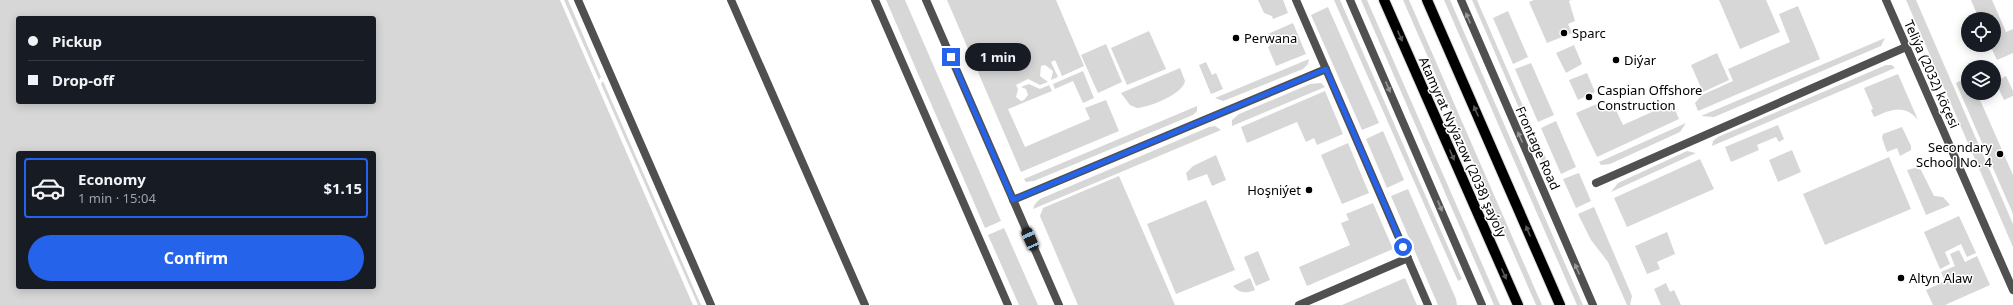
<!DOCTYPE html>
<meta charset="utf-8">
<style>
:root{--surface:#171b24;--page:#20242c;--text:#f1f3f6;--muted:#9ea1a6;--line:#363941;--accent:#2563eb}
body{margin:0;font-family:"Noto Sans",sans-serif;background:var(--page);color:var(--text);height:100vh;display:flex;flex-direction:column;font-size:15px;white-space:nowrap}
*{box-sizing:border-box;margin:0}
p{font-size:13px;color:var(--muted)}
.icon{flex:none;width:22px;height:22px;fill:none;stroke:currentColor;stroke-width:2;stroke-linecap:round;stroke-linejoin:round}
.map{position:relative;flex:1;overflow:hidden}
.drawer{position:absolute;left:16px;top:151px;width:360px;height:138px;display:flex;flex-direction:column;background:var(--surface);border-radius:4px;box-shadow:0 2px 10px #0003}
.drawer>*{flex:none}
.hud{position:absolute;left:16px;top:16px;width:360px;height:88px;border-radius:4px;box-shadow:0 2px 10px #0003;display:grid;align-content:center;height:88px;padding:0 12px;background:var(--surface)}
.tools{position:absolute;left:1961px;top:12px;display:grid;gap:8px}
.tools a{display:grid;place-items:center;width:40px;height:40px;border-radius:50%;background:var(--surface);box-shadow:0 2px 10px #0003;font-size:20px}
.end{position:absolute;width:18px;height:18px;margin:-9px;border:5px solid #2563eb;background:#fff;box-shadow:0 0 0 2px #fff}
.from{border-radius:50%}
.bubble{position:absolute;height:28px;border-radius:14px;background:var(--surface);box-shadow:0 2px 10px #0003;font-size:13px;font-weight:700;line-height:28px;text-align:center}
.car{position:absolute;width:12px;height:24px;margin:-12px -6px;border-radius:5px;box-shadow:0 0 3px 1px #0007;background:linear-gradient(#222 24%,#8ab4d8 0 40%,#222 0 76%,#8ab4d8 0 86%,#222 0)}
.hud b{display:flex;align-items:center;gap:14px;height:38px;font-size:15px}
.hud b+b{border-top:1px solid var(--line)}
.hud i{width:10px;height:10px;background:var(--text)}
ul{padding:7px 0 0;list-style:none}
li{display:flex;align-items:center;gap:12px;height:60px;margin:0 8px 6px;padding:0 4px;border:2px solid transparent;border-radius:4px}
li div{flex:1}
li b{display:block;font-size:15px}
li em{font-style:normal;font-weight:700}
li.current{border-color:var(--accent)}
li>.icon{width:36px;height:36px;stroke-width:1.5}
.primary-button{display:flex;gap:8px;margin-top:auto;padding:8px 12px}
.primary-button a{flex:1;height:46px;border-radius:24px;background:var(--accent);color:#fff;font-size:16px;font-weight:700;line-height:46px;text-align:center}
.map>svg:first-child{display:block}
</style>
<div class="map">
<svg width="2013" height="305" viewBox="0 0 2013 305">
<rect width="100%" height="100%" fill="#fff"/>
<g fill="#d7d7d7" fill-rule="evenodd">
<path d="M0,0H560L693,305H0ZM18,18H374V102H18ZM18,153H374V287H18Z"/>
<path d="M564,0H568L601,77L599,80Z"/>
<path d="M886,0H905L1001,221L985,228Z"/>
<path d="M947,0H1056L1084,66L1062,76L1055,60L1051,62L1058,77L1051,80L1053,71L1045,65L1041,66L1040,76L1048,82L1040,85L1028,79L1016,85L1018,89L1016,97L1021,101L1024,100L1028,95L1026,89L1021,87L1029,84L1040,89L1049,85L1052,91L1008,109L1025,147L1090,119L1085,108L1106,100L1119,131L1021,172Z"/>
<path d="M1258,0H1283L1288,13L1273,19L1272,16L1264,13Z"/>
<path d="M1334,0H1340L1462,279L1458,281Z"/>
<path d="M1361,0H1367L1500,305H1494Z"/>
<path d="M1403,0H1409L1542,305H1536Z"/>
<path d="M1444,0H1450L1583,305H1577Z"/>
<path d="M1472,0H1477L1549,166L1545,168Z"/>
<path d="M1534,0H1571L1569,1L1575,21L1568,24L1572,33L1547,43L1529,2Z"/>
<path d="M1719,0H1766L1780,32L1740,49Z"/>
<path d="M1906,0H1916L2013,224V247Z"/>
<path d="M1971,0H1992L2006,32L2013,29V53L1997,60L1990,45H1994V19H1979Z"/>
<path d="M1798,6L1820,59L1698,111L1695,103L1702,95L1733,81L1728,69L1790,42L1779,14Z"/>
<path d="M1328,7L1379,123L1362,130L1311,15Z"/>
<path d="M1508,11L1528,57L1513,64L1493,18Z"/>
<path d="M1293,23L1306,54L1276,66L1268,47L1270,46L1268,40L1270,39L1268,34Z"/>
<path d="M1149,31L1166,69L1127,85L1111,48Z"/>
<path d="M1885,38L1881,46L1714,117L1701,116Z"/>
<path d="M1106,44L1122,82L1098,93L1081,55Z"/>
<path d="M1574,45L1582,64L1566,73L1556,53Z"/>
<path d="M1717,53L1729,80L1703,92L1691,65Z"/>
<path d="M1309,59L1308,64L1303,69L1231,98L1223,101L1215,98Z"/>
<path d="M1206,62L1212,75L1216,73L1223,89L1211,94L1199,65Z"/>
<path d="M1531,63L1554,115L1538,122L1515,69Z"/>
<path d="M1886,65H1892L1895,68L1712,146L1713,141L1718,137Z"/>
<path d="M1180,68L1185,81C1183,94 1150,107 1137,108L1130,105L1121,93Z"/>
<path d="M1083,71L1094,98L1083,103L1073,81L1055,89L1053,84Z"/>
<path d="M1587,73L1595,92L1578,100L1569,80Z"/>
<path d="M1898,74L1918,120C1904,103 1890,110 1874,117L1871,110L1873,109L1864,88Z"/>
<path d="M2006,76L2013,91V96L2004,100L1995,81Z"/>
<path d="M1968,77V93H1977L2013,175V214L1956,83Z"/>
<path d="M603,81L701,305H698L601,84Z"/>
<path d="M1321,83L1325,87L1232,126V120L1239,114L1310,84Z"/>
<path d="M1325,91L1343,134L1317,145L1314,138L1306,142L1297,122L1247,143L1241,127Z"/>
<path d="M1599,103L1601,109L1611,105L1614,111L1616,110L1623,125L1672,103L1679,119L1597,157L1576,113Z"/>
<path d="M1197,106V111L1193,115L1034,181L1026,182L1024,179Z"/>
<path d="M1556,121L1576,167L1561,174L1541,128Z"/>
<path d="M1686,123L1680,132L1610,164L1601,165L1599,162Z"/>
<path d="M1778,125L1784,139L1779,142L1776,137L1757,145L1759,150L1731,162L1725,147Z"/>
<path d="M1215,126L1221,130L1033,209L1035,204L1040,199L1209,127Z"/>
<path d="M1902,127L1911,146V150L1900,156L1897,148L1887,152L1882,138L1883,134Z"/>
<path d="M1383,131L1404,180L1387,188L1366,139Z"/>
<path d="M1348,143L1369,193L1342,204L1321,155Z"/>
<path d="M1792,150L1801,172L1778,182L1769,160Z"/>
<path d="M1687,151L1696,153L1611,192L1618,183Z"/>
<path d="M1216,155L1226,180L1212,186L1207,174L1188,181L1186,173L1193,166Z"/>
<path d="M1889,157L1911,209L1825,245L1803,194Z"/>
<path d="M1700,159L1714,189L1627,227L1614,198Z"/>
<path d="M1915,168L1921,170L1934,196L1943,197L1950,205L1926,215L1907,170Z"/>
<path d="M1579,173L1591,201L1576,208L1563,179Z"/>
<path d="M1119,176L1175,305H1078L1040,216L1043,208Z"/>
<path d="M1408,189L1456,299L1457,305H1438L1391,196Z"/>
<path d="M1206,200L1235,270L1176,294L1147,224Z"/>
<path d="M1373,203L1393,249L1307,286L1299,267L1350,245L1341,223L1349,220L1346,214Z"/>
<path d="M1594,207L1632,296L1630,305H1627L1608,262L1591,240L1578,214Z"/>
<path d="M1959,216L1976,253L1967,257L1961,244L1945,252L1950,264L1940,269L1924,232Z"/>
<path d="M1004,228L1038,305H1019L988,235Z"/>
<path d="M1667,232L1675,254L1657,262L1660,269L1647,274L1635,246Z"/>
<path d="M1959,250L1965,262L1977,256L1990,285L1945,305H1933L1926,290L1945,281L1941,272L1955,266L1950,254Z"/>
<path d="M1258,251L1270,280L1256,286L1244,257Z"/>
<path d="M1250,278L1255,290C1246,294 1239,293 1233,286Z"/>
<path d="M1405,278L1417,305H1342Z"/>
<path d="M1666,283L1670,292L1674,290L1681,305H1661L1654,289Z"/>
</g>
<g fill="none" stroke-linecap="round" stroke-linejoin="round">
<g stroke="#dbdbdb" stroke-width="12">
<g id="primary">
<path d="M1384,0L1518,305"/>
<path d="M1427,0L1560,305"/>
</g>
</g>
<g stroke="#505050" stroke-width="8">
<path d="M578,0L711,305"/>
<path d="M731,0L865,305"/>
<path d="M875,0L1008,305"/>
<path d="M926,0L1059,305"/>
<path d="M1296,0L1428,305"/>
<path d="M1350,0L1482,305"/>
<path d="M1461,0L1593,305"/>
<path d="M1886,0L2013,290"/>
<path d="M1596,183L1906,47"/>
<path d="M1013,200L1326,69"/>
<path d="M1299,305L1408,258"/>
</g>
<use href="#primary" stroke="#000" stroke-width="10"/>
</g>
<defs><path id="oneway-solid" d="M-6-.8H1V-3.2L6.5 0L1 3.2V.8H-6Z"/></defs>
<g fill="#969696">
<use href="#oneway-solid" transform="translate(1468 18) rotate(-113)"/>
<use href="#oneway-solid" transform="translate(1388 87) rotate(66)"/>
<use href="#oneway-solid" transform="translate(1520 137) rotate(-114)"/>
<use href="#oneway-solid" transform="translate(1440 206) rotate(67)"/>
<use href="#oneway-solid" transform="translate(1577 269) rotate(-114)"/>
</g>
<g fill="#595959">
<use href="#oneway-solid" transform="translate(1400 36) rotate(66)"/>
<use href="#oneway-solid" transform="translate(1476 111) rotate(-114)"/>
<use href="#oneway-solid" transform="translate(1452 155) rotate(66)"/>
<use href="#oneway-solid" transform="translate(1528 231) rotate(-113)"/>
<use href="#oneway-solid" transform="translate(1504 274) rotate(66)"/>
</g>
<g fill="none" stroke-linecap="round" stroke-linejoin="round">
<path stroke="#2563eb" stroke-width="5" d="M951,57L1013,200L1326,69L1403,247"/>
</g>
<g fill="#000" stroke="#fff" stroke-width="1.5">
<circle cx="1564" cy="33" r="4"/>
<circle cx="1236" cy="38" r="4"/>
<circle cx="1616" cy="60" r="4"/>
<circle cx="1589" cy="97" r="4"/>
<circle cx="2000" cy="154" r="4"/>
<circle cx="1309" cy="190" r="4"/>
<circle cx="1901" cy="278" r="4"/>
</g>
<g text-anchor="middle" stroke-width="3" stroke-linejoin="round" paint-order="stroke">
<g font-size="13" fill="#000" stroke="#fff" text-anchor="start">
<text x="1572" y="38">Sparc</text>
<text x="1244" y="43">Perwana</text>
<text x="1624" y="65">Diýar</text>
<text x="1597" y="95">Caspian Offshore<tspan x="1597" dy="15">Construction</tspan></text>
<text x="1992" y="152" text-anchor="end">Secondary<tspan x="1992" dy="15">School No. 4</tspan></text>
<text x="1301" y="195" text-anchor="end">Hoşniýet</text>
<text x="1909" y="283">Altyn Alaw</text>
</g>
<g font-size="13" fill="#000" stroke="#fff">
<text transform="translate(1932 74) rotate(66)" y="5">Teliýa (2032) köçesi</text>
<text transform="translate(1463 147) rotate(66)" y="5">Atamyrat Nyýazow (2038) şaýoly</text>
<text transform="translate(1538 148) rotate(66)" y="5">Frontage Road</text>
</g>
</g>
</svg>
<div class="tools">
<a><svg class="icon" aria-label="locate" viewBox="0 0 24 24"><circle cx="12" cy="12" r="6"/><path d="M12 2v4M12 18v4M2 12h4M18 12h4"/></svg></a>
<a><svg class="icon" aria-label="layers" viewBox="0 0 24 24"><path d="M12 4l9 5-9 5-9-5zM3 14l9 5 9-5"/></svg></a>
</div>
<i class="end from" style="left:1403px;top:247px"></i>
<i class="end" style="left:951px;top:57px"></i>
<div class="bubble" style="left:965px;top:43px;width:66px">1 min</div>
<i class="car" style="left:1030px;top:239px;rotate:336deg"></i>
<div class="hud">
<b><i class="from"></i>Pickup</b>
<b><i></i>Drop-off</b>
</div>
<section class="drawer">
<ul>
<li class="current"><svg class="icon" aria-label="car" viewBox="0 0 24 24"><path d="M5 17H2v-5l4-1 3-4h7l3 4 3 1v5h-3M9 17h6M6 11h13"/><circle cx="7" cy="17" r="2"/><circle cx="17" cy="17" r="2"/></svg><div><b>Economy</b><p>1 min · 15:04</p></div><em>$1.15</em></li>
</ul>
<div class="primary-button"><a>Confirm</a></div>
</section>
</div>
